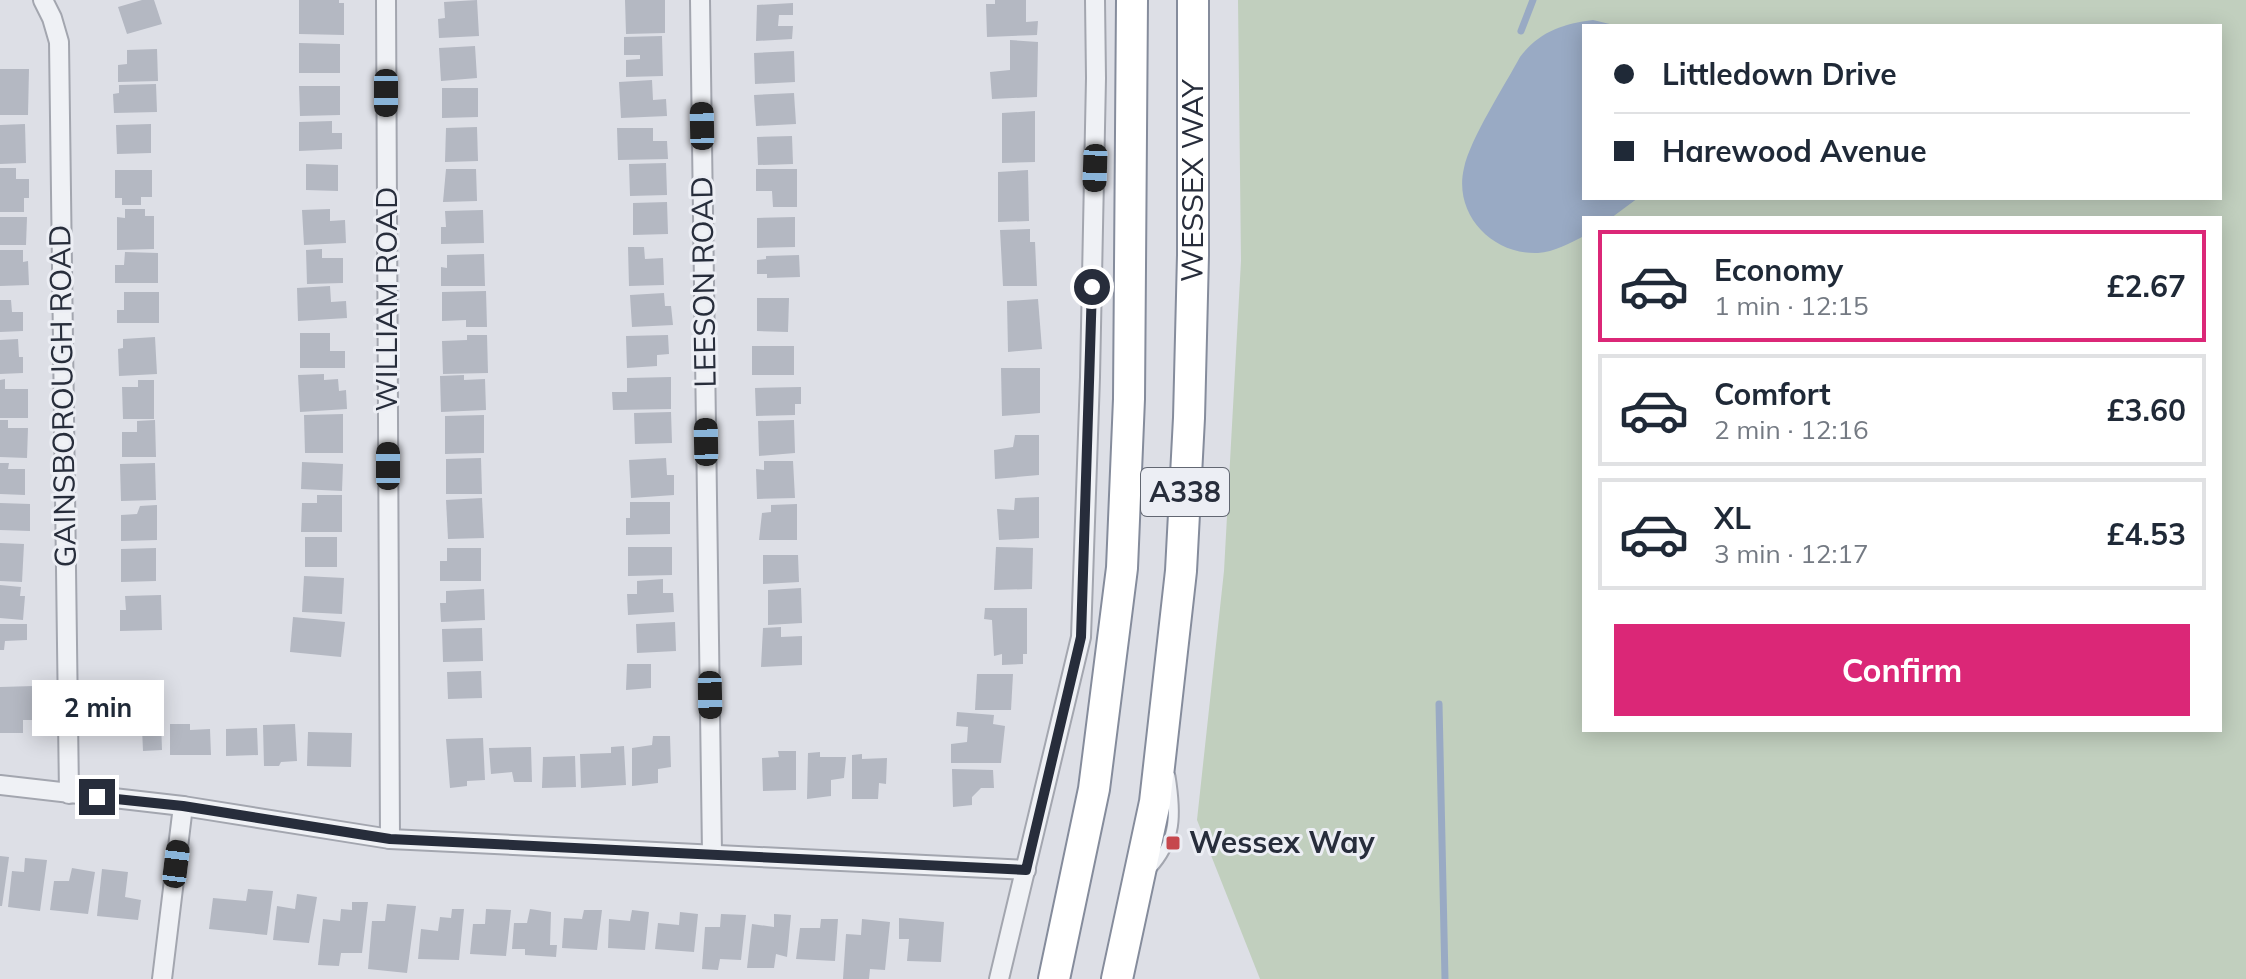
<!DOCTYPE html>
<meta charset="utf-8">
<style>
:root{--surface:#fff;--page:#f2f2f3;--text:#1f2937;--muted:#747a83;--line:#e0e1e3;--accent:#db2777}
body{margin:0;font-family:Mulish,sans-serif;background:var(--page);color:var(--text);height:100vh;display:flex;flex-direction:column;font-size:30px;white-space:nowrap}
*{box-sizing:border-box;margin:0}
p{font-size:26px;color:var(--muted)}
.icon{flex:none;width:44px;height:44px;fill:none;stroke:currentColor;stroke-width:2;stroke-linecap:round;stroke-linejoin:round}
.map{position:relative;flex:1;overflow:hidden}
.panel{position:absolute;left:1582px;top:216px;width:640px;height:516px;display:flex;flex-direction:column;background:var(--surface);border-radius:0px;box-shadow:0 4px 20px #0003}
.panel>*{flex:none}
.top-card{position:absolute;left:1582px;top:24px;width:640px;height:176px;border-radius:0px;box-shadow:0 4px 20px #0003;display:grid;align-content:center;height:176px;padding:0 32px;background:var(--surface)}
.end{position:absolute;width:36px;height:36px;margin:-18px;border:10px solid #272d3b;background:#fff;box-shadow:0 0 0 4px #fff}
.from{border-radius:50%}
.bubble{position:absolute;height:56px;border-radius:0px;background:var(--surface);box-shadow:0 4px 20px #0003;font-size:26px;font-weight:700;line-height:56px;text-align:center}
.car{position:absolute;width:24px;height:48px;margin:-24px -12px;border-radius:10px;box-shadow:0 0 6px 2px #0007;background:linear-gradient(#222 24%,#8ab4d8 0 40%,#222 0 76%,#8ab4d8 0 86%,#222 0)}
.top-card b{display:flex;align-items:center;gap:28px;height:76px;font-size:30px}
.top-card b+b{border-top:2px solid var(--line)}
.top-card i{width:20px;height:20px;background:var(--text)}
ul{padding:14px 0 0;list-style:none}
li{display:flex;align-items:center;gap:24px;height:112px;margin:0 16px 12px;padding:0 16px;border:4px solid var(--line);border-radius:0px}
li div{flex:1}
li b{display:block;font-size:30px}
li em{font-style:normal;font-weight:700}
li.on{border-color:var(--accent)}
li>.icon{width:72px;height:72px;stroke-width:1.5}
.action{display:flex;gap:16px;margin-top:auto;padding:16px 32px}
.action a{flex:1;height:92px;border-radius:0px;background:var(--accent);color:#fff;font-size:32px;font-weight:700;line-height:92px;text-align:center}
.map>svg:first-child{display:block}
</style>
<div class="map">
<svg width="2246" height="979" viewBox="0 0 2246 979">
<rect width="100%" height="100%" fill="#dddfe6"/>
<path fill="#c1cfbe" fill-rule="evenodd" d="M1238,0H2246V979H1260L1197,820L1224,571L1241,261ZM1584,26H2220V198H1584ZM1584,218H2220V730H1584Z"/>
<path fill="#99aac4" d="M1593,20L1618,26H1584V198H1638L1611,218H1584V236C1570,243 1554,252 1538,253C1492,255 1453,214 1464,168C1470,139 1505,85 1520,57C1539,32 1562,24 1593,20Z"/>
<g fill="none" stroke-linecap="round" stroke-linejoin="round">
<g stroke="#99aac4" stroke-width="7">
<path d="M1521,31L1533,0"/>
<path d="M1439,704L1445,979"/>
</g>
</g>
<g fill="#b4b8c2">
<path d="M142,0H154L162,24L127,34L118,7Z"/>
<path d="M299,0H339V3H344V35L299,34Z"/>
<path d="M477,0L479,36L439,38L438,19L445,18L444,2Z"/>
<path d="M625,0H665V33L626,34Z"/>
<path d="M995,0H1026V22L1038,21L1037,35L987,37L986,4H995Z"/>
<path d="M793,3V15H779L778,26H793L792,39L756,41L757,5Z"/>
<path d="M662,36L663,76L626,77V60L640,59V55H624V37Z"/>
<path d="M1010,40L1038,42L1037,97L992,99L990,72L1010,70Z"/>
<path d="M299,43L340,44V73H299Z"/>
<path d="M475,46L477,78L441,81L439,48Z"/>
<path d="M157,49L158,81L118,82V65L127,64V50Z"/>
<path d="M794,51L795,82L755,84L754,53Z"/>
<path d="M0,69H29L28,115H0Z"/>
<path d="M652,80L653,100L666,99L667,116L621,118L619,82Z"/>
<path d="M156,84L157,112L114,113L113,94L119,93V85Z"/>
<path d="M299,86H340V115L300,116Z"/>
<path d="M442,88H478V117L442,118Z"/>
<path d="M794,93L796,124L756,126L754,95Z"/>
<path d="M1035,111V162L1002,163V113Z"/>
<path d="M332,121V133H342V149L299,151V122Z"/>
<path d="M25,124L26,163L0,164V125Z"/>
<path d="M151,124V153L117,154L116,125Z"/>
<path d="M477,127L478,161L445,162L446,128Z"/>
<path d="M617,128H653V141H667L668,159L618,160Z"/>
<path d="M792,136L793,164L758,165L757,137Z"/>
<path d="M666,163L667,195L630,196L629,164Z"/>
<path d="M306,164L338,165V191L306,190Z"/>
<path d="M0,168H16V179H29V198H24V212H0Z"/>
<path d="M446,169H476L477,201L443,202Z"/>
<path d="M756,169H797V207H773L772,191H756Z"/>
<path d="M115,170H152V197H141V205H122V198H115Z"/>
<path d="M1028,170L1029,221L998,222V172Z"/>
<path d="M667,202L668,234L633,235V203Z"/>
<path d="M125,209H145V216H154V249L117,250V217L125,218Z"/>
<path d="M330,209V221L345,220L346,243L304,245L302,210Z"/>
<path d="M483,210L484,243L441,244V227H446L445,211Z"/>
<path d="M0,217H27L26,245H0Z"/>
<path d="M795,217V247L757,248V218Z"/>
<path d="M1030,229V242H1035L1037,286H1003L1000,230Z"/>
<path d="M628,247H644L645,259L663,258L664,285L629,286Z"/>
<path d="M322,249V258H343V283L307,284L306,250Z"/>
<path d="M0,250H23V262L28,261L29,285L0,286Z"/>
<path d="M125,252L158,253V283H115V265H124Z"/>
<path d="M484,254L485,286H441V267L447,268V255Z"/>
<path d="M799,255L800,277L767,278V274H757V260L766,259V256Z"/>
<path d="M330,286L331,302L346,301L347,318L298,321L297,288Z"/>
<path d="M486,291L487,327H466V320L442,321V292Z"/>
<path d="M124,292H159V323H117V310H124Z"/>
<path d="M664,293L665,306H671L673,325L632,327L630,295Z"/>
<path d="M757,298H789L788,332L757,331Z"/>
<path d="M1038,299L1042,349L1008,352L1007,301Z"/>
<path d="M0,300H11L12,312H23V331L0,332Z"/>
<path d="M300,333H330V351H345V368H300Z"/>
<path d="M467,335H487L488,373L443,374L442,341L467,340Z"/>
<path d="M668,335L669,354L657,355V366L627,368L626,336Z"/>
<path d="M155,337L157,374L119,376L118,349L123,348V339Z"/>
<path d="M18,339L19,357H23V373L0,374V340Z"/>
<rect x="752" y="346" width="42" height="29"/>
<path d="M1001,368H1040V413L1002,416Z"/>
<path d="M324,374V380L338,379L339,391L346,390L347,409L300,412L298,375Z"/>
<path d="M464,375V380L485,379L486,410L441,412L440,376Z"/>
<path d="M671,377V409L613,410L612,392H627V378Z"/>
<path d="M5,379V389H28V418H0V380Z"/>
<path d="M138,380H154V419H123L122,387H138Z"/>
<path d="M801,387V404H795V415L756,416L755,388Z"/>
<path d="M671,412L672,443L635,444L634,413Z"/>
<path d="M343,414V453H305L304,415Z"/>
<path d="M484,415V453L445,454V416Z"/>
<path d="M0,420H8V428H28L27,458L0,457Z"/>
<path d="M155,420L156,457H122V432H137V421Z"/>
<path d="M794,420L795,453L759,456L758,421Z"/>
<path d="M1015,435H1039V475L995,479L994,450L1013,447Z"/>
<path d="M481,458L482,494H446V459Z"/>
<path d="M666,458L667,475H674V495L631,498L629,460Z"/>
<path d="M764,461H793L795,498L757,499L756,469L764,470Z"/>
<path d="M302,462L343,464L342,491L301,489Z"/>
<path d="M0,463H9L8,469H25V495L0,494Z"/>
<path d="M155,463L156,500L121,501L120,464Z"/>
<path d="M317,495H342V532H301L302,503H317Z"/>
<path d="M1039,497V538L999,540L997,509L1014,510L1015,498Z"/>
<path d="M482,498L484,538L448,539L446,500Z"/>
<path d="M630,502H670V534L626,535V518H630Z"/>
<path d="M0,503L30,504V531L0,530Z"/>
<path d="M797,504V540H759L762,513L771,512V505Z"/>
<path d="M157,505V540L121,541V515L137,514L140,506Z"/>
<rect x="305" y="537" width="32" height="30"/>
<path d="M0,543L24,544L22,582L0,581Z"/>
<path d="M628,547H672V575L628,576Z"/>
<path d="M996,547L1033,548L1032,589L994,590Z"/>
<path d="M156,548V581L121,582V549Z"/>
<path d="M447,548H481V581H440V561H447Z"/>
<path d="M763,555H798L799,582L763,584Z"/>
<path d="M304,576L344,578L342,614L302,612Z"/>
<path d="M663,579V593H673L674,612L628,615L627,594H637V581Z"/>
<path d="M0,585L21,587L20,596H25L23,620L0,618Z"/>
<path d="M801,588L802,623L768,625V590Z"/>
<path d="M484,589L485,620L441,622L440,603H446V591Z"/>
<path d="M161,595L162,630L120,631V610H126L125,596Z"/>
<path d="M985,608H1027V654H1023V664L1002,665V654L994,656L992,620L984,619Z"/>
<path d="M293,617L345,622L341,657L290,652Z"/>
<path d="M675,622L676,651L637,653L636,624Z"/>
<path d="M0,624H27V640L5,641L4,650H0Z"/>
<path d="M781,627V637L802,636V665L761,667L763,628Z"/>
<path d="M482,628L483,661L443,662L442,629Z"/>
<path d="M627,664H651V688L626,690Z"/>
<path d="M481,671L482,698L448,699L447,672Z"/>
<path d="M977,674H1013L1011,710H975Z"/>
<path d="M34,686L35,720H23V733H0V687Z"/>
<path d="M160,693L162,750L143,751L142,728L121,729L120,709L146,708V694Z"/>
<path d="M957,712L994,715L993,724L1005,726L1001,763H951V744L967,742L968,727L956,726Z"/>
<path d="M170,724H190V730L210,729L211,755H170Z"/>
<path d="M295,724L297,761L281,762L279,766H264L263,725Z"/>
<path d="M257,728L258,755L226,756V729Z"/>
<path d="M308,732L352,733L351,767L307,766Z"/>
<path d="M653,736H670L671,767L658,769V783L632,786V748L652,745Z"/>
<path d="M483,738L485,780L467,781V786L450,788L446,739Z"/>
<path d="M624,746L626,785L581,788L580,754L611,753V747Z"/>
<path d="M531,747L532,782H514L512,772L491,774L489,748Z"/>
<path d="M778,751H796V790L763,791L762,758L779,757Z"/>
<path d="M820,752V757H846L844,778L831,780V796L807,799L808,753Z"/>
<path d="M862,754V759L887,758L886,784L879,783L878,799H852V755Z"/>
<path d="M575,756L576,787L542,788L543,757Z"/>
<path d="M952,769L993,770L994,788H981L972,797V805L953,807Z"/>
<path d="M0,856L9,857L2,906H0Z"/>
<path d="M25,858L47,860L40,911L8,907L12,871L24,872Z"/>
<path d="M72,868L95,872L88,914L50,910L54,881H69Z"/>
<path d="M102,869L128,872L125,897L141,900L138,920L97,916Z"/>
<path d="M248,889L273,891L267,935L209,929L213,898L246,901Z"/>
<path d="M297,894L317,897L309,943L273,940L277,906L295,909Z"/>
<path d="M352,902H368L362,953H341L339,966L318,965L323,919L340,921L341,909L352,910Z"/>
<path d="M387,904L416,906L407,973L368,969L372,921H385Z"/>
<path d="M452,909H464L459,960L418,959L421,929L438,931L440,917L451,918Z"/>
<path d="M486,909L511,910L506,956L470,954L473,924H485Z"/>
<path d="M530,909L551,912L550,945H557L556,957L525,955V949H512L514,923H527Z"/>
<path d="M584,910H602L597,950L562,948L564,918L582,919Z"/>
<path d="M632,910L649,912L645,950L608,948L609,919L630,921Z"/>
<path d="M680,912L698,914L694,952L655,949L658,923L679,925Z"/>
<path d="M721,914L746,915L741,960L720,959L718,970L702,969L705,927H720Z"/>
<path d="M774,914L791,915L787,957L776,954L774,968H747L752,924L774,927Z"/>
<path d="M899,918L944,922L941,962L907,961L909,939H899Z"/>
<path d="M821,919H838L835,961L796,959L800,928H820Z"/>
<path d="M862,919L890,922L885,970L870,969L869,979H843L846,934L861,935Z"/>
</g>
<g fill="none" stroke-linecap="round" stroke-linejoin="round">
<g stroke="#a3a6af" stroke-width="13">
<path id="service" d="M1150,870C1177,841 1176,814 1170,776"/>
</g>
<g stroke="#a3a6af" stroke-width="22">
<g id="minor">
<path d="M43,0L52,18L59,42L69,794"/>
<path d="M386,0L390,839"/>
<path d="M700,0L712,853"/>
<path d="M0,785L183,806L390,839L1026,870"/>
<path d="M162,979L183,806"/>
<path d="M999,979L1081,637L1090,377L1096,78L1095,0"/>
</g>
</g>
<g stroke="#858c9c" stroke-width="34">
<g id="trunk">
<path d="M1054,979L1094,789L1122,568L1129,399L1132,0"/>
<path id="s1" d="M1117,979L1155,802L1181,571L1189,418L1193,255V0"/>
</g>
</g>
<use href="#service" stroke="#eff1f5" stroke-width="9"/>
<use href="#minor" stroke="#eff1f5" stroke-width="18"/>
<use href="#trunk" stroke="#fff" stroke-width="30"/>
</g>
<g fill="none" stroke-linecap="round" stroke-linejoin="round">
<path stroke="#272d3b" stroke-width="10" d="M97,797L183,806L390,839L1026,870L1081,637L1092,287"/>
</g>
<rect fill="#c6474d" stroke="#eceef4" stroke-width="3" x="1165" y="835" width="16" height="16" rx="4"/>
<g text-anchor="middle" stroke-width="6" stroke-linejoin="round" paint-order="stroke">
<rect fill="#eceef4" stroke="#626772" stroke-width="2" x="1141" y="468" width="88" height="48" rx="6"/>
<g font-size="28" font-weight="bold" fill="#272d3b">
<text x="1185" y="502">A338</text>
</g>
<g font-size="30" fill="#272d3b" stroke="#eceef4">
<text dy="10" stroke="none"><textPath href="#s1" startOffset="804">WESSEX WAY</textPath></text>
<text transform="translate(704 282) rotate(-91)" y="10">LEESON ROAD</text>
<text transform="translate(387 299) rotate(-90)" y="10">WILLIAM ROAD</text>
<text transform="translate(63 396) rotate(-91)" y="10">GAINSBOROUGH ROAD</text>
</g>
<g font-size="30" font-weight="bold" fill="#272d3b" stroke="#eceef4" text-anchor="start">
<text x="1189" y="853">Wessex Way</text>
</g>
</g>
</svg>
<i class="end from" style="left:1092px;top:287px"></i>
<i class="end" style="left:97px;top:797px"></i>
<div class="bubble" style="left:32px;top:680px;width:132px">2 min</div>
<i class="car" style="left:386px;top:93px;rotate:180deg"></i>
<i class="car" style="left:702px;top:126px;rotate:359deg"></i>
<i class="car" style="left:1095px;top:168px;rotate:182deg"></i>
<i class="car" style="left:706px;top:442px;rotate:359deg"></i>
<i class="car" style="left:388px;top:466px;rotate:0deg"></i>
<i class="car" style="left:710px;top:695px;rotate:179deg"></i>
<i class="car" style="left:176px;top:864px;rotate:7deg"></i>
<div class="top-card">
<b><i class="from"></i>Littledown Drive</b>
<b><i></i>Harewood Avenue</b>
</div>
<section class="panel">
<ul>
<li class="on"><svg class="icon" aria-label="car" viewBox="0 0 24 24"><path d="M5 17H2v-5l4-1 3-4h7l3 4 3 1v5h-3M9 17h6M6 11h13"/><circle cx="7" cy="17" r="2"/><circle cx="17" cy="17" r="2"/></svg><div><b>Economy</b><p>1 min · 12:15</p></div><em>£2.67</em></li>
<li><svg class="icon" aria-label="car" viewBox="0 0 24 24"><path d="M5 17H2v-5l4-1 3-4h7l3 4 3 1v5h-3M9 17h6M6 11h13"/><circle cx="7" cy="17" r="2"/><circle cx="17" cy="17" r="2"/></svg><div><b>Comfort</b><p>2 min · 12:16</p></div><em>£3.60</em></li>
<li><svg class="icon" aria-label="car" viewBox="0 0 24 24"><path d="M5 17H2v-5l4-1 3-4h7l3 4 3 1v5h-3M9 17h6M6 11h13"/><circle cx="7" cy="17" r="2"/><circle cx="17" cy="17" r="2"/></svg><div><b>XL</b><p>3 min · 12:17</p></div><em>£4.53</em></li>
</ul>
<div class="action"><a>Confirm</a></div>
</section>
</div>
